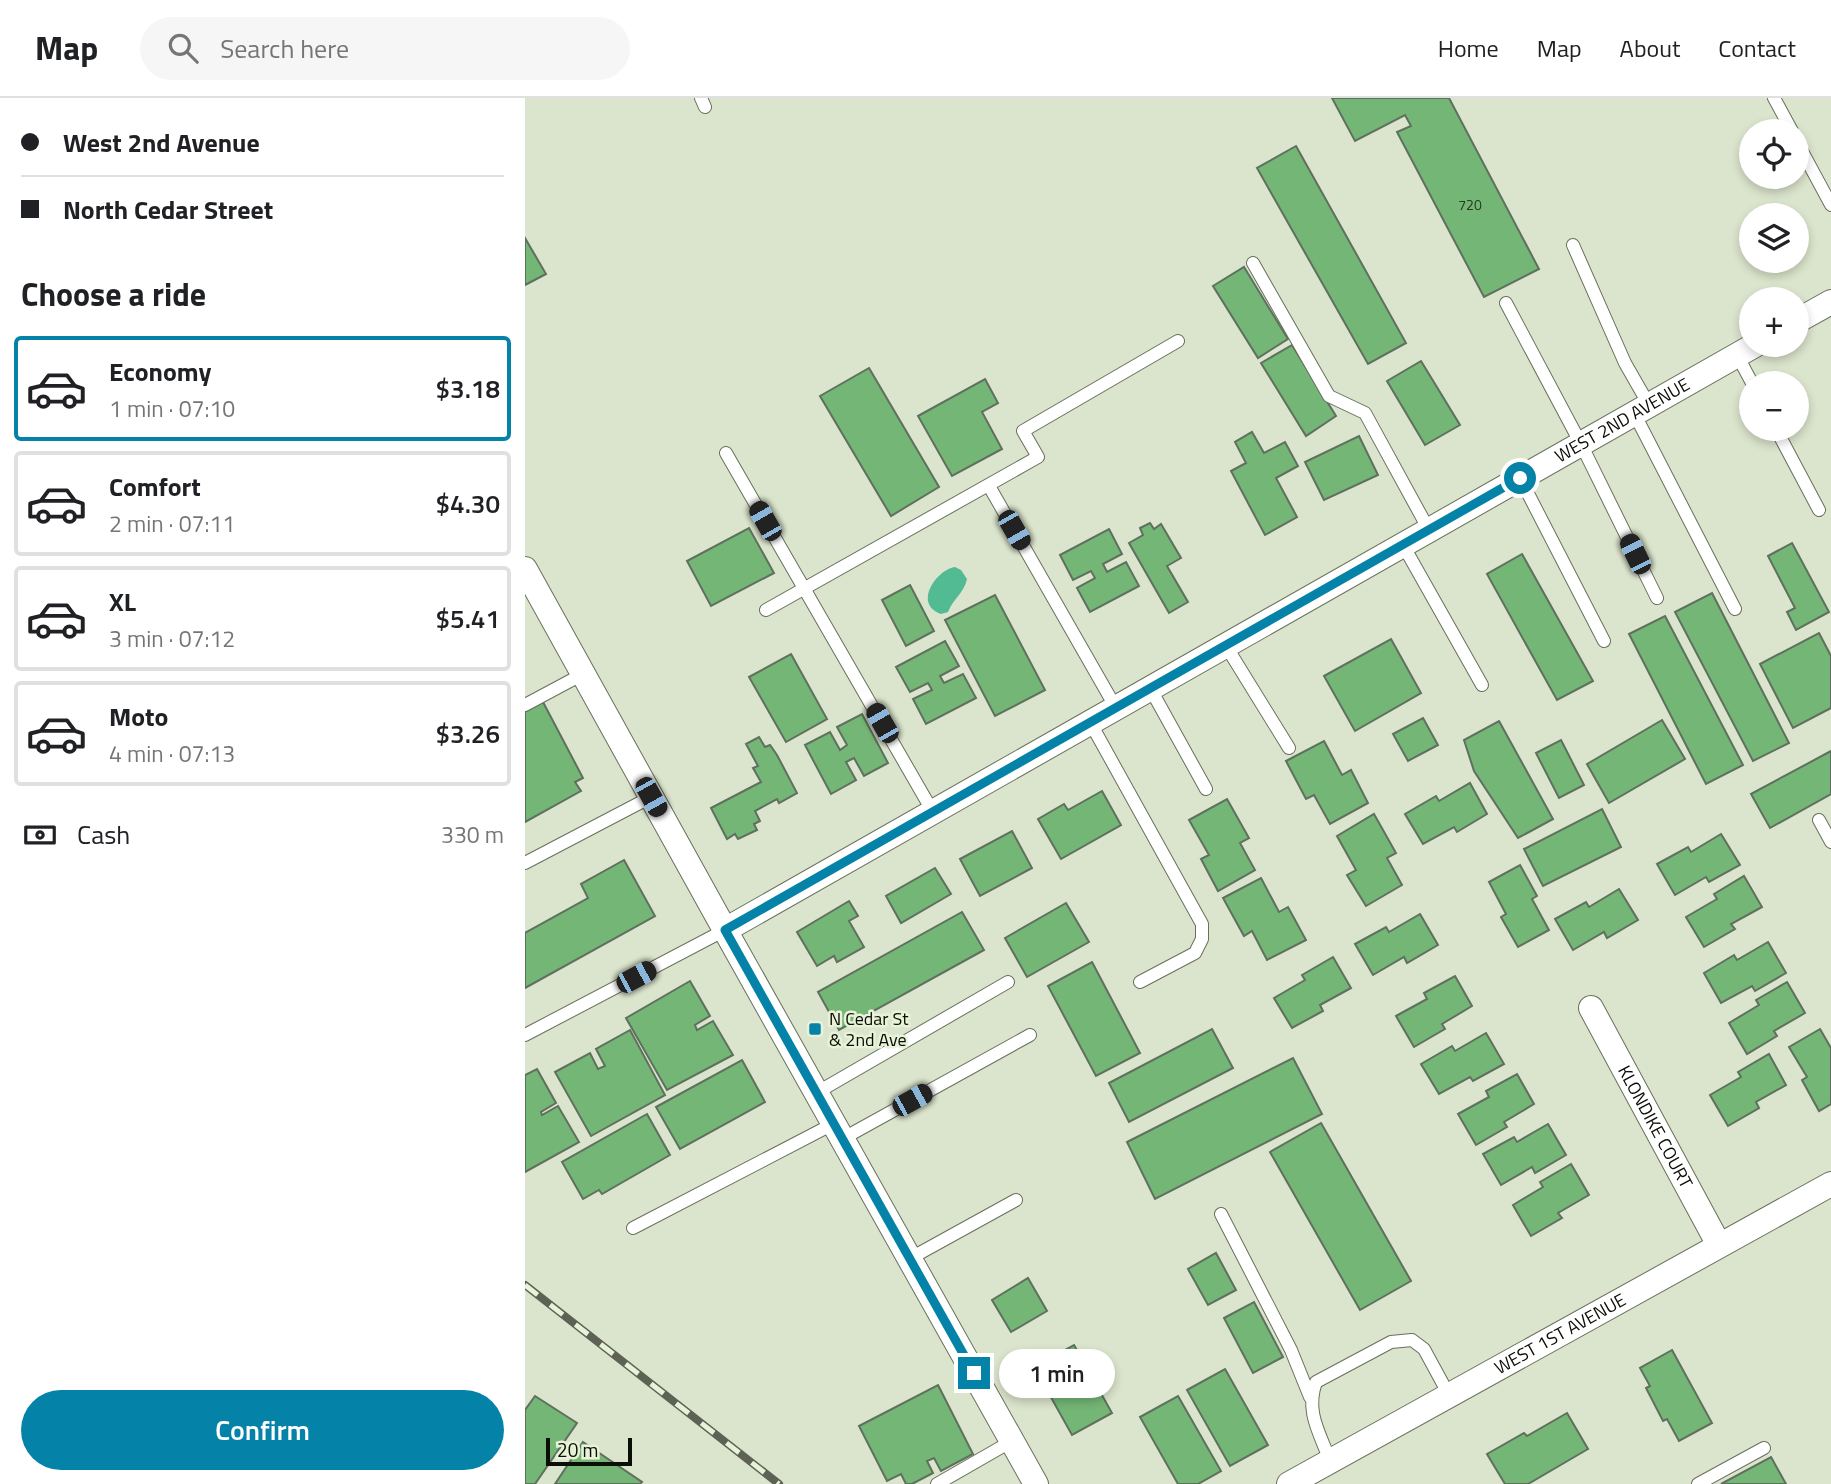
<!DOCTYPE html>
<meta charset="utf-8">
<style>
:root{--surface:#fff;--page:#f6f6f6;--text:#202124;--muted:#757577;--line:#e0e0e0;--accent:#0582a7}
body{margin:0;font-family:"Titillium Web",sans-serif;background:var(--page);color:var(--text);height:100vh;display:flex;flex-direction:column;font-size:26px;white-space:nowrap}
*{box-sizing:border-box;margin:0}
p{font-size:23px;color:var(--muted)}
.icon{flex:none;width:38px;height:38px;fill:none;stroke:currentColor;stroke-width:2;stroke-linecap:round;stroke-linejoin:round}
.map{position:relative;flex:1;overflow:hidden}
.sheet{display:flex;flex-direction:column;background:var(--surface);width:525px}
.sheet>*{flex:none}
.guide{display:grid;align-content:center;height:154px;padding:0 21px;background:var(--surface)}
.tools{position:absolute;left:1214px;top:21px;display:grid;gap:14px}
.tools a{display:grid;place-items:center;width:70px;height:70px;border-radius:50%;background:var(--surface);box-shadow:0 4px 10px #0003;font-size:35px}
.scale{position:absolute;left:21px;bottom:18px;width:86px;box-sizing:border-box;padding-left:7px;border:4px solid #0b0e06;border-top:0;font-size:19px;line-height:24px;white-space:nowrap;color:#0b0e06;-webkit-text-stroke:5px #e8f2d9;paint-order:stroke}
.end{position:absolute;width:32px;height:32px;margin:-16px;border:9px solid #0582a7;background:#fff;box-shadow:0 0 0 4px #fff}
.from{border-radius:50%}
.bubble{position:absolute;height:49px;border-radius:24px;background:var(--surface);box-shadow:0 4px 10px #0003;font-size:23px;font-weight:600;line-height:49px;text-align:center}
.car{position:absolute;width:21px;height:42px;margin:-21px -10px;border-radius:9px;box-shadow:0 0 5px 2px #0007;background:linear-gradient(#222 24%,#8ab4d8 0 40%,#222 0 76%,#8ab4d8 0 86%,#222 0)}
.guide b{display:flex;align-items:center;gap:24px;height:66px;font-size:26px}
.guide b+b{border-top:2px solid var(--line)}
.guide i{width:18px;height:18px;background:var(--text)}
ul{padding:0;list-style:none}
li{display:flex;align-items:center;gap:21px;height:105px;margin:0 14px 10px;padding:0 7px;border:4px solid var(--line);border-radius:7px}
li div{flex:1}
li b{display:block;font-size:26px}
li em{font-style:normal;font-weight:600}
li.on{border-color:var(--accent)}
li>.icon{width:63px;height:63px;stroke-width:1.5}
h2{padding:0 21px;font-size:32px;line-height:84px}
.pay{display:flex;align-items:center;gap:18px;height:77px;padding:0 21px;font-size:26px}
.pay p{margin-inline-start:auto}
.primary-button{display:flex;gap:14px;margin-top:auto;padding:14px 21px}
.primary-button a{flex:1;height:80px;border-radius:42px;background:var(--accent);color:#fff;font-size:28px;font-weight:600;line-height:80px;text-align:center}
header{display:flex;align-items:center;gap:42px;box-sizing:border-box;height:98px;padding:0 35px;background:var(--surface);border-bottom:2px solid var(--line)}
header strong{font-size:33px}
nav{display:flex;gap:38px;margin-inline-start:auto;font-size:24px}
.search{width:490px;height:63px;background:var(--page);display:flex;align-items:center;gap:18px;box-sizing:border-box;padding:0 24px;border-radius:38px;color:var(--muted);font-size:26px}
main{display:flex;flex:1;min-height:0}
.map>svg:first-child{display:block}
</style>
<header>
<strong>Map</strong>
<div class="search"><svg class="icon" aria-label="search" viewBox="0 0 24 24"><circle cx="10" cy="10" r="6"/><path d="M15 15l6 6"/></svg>Search here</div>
<nav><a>Home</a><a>Map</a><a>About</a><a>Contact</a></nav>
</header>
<main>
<section class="sheet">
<div class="guide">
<b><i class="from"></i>West 2nd Avenue</b>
<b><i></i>North Cedar Street</b>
</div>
<h2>Choose a ride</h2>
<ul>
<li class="on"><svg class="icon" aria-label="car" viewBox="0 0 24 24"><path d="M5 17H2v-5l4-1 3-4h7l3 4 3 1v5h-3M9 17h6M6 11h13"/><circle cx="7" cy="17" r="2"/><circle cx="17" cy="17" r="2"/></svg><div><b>Economy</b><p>1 min · 07:10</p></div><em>$3.18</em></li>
<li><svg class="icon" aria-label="car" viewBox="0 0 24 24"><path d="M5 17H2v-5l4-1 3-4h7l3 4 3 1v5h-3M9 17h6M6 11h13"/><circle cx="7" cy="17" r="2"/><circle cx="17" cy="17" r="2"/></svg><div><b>Comfort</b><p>2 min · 07:11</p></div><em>$4.30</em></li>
<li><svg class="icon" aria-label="car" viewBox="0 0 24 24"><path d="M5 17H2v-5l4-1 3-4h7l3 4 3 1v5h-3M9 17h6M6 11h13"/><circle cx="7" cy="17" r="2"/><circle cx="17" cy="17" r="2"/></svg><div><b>XL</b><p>3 min · 07:12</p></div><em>$5.41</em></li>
<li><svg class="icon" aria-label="car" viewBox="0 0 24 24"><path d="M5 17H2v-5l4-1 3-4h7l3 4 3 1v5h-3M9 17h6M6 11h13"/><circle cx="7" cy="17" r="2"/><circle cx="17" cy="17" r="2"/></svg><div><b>Moto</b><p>4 min · 07:13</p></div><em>$3.26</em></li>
</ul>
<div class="pay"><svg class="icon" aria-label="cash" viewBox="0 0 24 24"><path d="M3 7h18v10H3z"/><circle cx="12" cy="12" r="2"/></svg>Cash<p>330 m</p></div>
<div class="primary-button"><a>Confirm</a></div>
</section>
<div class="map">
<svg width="1306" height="1386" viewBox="0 0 1306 1386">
<rect width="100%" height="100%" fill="#dbe4cc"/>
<path fill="#53bb93" d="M430,469L436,472L442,481C439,495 428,501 423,514L416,516C388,506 411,472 430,469Z"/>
<g fill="#74b675" stroke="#5f705f" stroke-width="2">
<path d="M807,0H924L1014,171L959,199L872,34L886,28L880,17L830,43Z"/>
<path d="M771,48L881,245L843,266L732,70Z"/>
<path d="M0,140L21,176L0,187Z"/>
<path d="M719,169L763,241L733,260L688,188Z"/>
<path d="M767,247L811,318L781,338L736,265Z"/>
<path d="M896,263L935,327L900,347L862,283Z"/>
<path d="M344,270L414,389L366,418L295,298Z"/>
<path d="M460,281L473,305L457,314L477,351L427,378L393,318Z"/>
<path d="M727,334L739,355L760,344L773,368L751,380L772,419L740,437L706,373L721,365L710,344Z"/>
<path d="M834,338L853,377L799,402L780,364Z"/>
<path d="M625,425L629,431L636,426L656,460L642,468L663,504L644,515L604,445L618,437L615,430Z"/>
<path d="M224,430L249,475L186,508L162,463Z"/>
<path d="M584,431L597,456L578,466L582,474L601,464L614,488L565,514L552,490L570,480L566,473L548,482L535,457Z"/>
<path d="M1267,445L1304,514L1271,532L1262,514L1270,510L1243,458Z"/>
<path d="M997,456L1068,583L1032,602L962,476Z"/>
<path d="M385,487L409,533L381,548L357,502Z"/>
<path d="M1187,495L1264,645L1228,663L1150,514Z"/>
<path d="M470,497L520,592L470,618L420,522Z"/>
<path d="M1140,518L1218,667L1181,686L1104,536Z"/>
<path d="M1294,535L1306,558V610L1268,630L1235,566Z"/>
<path d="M866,541L896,595L830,633L799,578Z"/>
<path d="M420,543L434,568L415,578L419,585L438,576L451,600L401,626L388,601L407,592L403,585L385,594L371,569Z"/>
<path d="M266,556L302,621L261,644L224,579Z"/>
<path d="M18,604L58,680L50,684L56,693L0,724V614Z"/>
<path d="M337,616L363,665L339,678L329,660L321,664L331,682L306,696L280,647L305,634L315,652L322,647L312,629Z"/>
<path d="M898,620L913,647L883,663L868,636Z"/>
<path d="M1137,622L1160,661L1084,705L1062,666Z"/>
<path d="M974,623L1028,721L993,740L949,673L939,642Z"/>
<path d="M234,639L240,649L245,647L252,657L272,695L254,705L252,701L230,713L235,723L229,726L232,732L213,741L210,736L202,741L186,710L236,684L228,670L233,668L221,646Z"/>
<path d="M1036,642L1059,687L1034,700L1011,655Z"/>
<path d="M799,643L817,677L826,672L843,705L805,726L789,697L781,701L761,663Z"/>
<path d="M1306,653V696L1245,730L1226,696Z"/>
<path d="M945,685L962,716L932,734L929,729L898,746L880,716L911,698L914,703Z"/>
<path d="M577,693L596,727L536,761L513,721L539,706L543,712Z"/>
<path d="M702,701L724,740L715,745L730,772L693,793L676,761L684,757L664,722Z"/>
<path d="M1077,711L1096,749L1018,788L999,751Z"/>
<path d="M849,716L871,755L862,760L877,787L841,808L822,777L831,772L812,738Z"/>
<path d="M487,733L507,770L455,798L435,761Z"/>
<path d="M1196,736L1215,767L1184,784L1181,779L1150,797L1132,766L1163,749L1166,754Z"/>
<path d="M99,762L130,818L0,890V835L63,800L56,786Z"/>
<path d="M995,767L1012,798L1007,801L1024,832L993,849L976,819L981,816L964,784Z"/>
<path d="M410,770L426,796L376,825L361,798Z"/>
<path d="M1219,778L1237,809L1206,826L1210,831L1179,849L1161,819L1192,801L1189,796Z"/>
<path d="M736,780L754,814L763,809L781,842L742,862L727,833L719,838L698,800Z"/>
<path d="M1094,791L1113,822L1082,840L1079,834L1048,852L1030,821L1061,804L1064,809Z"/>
<path d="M324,803L333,818L324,823L339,849L312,864L309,858L292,868L272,834Z"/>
<path d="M541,805L564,844L502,879L480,840Z"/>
<path d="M437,814L459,852L314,932L293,894Z"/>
<path d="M895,816L913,847L882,865L879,859L848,877L830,846L861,829L864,834Z"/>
<path d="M1243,844L1261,875L1230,893L1227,888L1196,905L1179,875L1209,857L1212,862Z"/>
<path d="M808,859L826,890L795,907L798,913L767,930L749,900L780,882L777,877Z"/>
<path d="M567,864L615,955L571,978L523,888Z"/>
<path d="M930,878L947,908L917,926L920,931L889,949L871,918L902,901L899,895Z"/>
<path d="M165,883L185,918L170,927L172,932L188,923L208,957L142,992L101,920Z"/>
<path d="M1262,884L1280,915L1249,933L1252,938L1222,956L1204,925L1234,907L1231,902Z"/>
<path d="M687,931L708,970L604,1024L584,985Z"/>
<path d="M1295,931L1306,950V1006L1294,1013L1277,982L1282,979L1264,949Z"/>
<path d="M105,932L140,997L66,1038L30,974L65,955L73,971L80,968L71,951Z"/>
<path d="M961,935L979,966L948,983L945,979L914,996L896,966L927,948L930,953Z"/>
<path d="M1244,956L1261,987L1231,1004L1234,1010L1203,1028L1185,997L1216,979L1213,974Z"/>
<path d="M768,960L797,1016L630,1101L602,1044Z"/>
<path d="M217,962L240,1004L155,1051L131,1009Z"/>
<path d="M12,971L31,1005L16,1014L17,1017L33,1008L54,1044L0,1074V977Z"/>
<path d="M992,976L1009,1006L979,1024L982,1029L951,1047L933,1016L964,999L961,993Z"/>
<path d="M122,1016L145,1057L77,1096L74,1092L58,1101L37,1064Z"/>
<path d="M796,1025L886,1183L835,1212L745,1054Z"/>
<path d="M1023,1026L1041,1057L1010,1075L1007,1069L976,1087L958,1056L989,1039L992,1044Z"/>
<path d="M1046,1066L1064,1097L1033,1115L1037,1120L1006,1138L988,1107L1018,1089L1015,1084Z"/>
<path d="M691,1155L711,1192L683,1207L663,1171Z"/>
<path d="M503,1180L522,1213L486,1234L467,1202Z"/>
<path d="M729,1204L758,1259L728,1275L699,1220Z"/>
<path d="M549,1247L587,1315L547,1337L509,1269Z"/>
<path d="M1147,1252L1187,1325L1154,1343L1142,1321L1138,1323L1121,1290L1125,1288L1115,1270Z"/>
<path d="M700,1271L743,1347L705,1368L662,1292Z"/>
<path d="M413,1287L448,1356L416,1373L409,1360L402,1363L408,1375L387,1386H381L376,1376L362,1383L334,1328Z"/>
<path d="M10,1298L52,1325L10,1386H0V1312Z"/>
<path d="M653,1298L696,1373L673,1386H653L615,1319Z"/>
<path d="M1042,1315L1063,1351L1003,1386H980L962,1356L999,1335L1002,1338Z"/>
<path d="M58,1344L117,1384L115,1386H30Z"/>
<path d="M1246,1359L1261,1386H1196Z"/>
</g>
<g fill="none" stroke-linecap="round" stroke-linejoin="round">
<g stroke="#68705b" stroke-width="14">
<g id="service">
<path d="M176,0L180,9"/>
<path d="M1249,0L1267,33"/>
<path d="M1272,44L1306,107"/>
<path d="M1048,147L1100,265L1124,307"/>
<path d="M728,165L804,298L840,315L904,432"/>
<path d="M981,205L1056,346L1132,500"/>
<path d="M1212,257L1227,285"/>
<path d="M1109,315L1210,511"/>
<path d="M1251,331L1294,412"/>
<path d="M201,355L408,714"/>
<path d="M995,380L1079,543"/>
<path d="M464,388L591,610"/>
<path d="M878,447L957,587"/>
<path d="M241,512L513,359L498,333L653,243"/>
<path d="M701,548L764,650"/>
<path d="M625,590L681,691"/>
<path d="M0,607L58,576"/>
<path d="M565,624L677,826V841L670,855L615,884"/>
<path d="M1294,722L1306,744"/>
<path d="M0,765L126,699"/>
<path d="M0,937L200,832"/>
<path d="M291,995L483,884"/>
<path d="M317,1041L505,937"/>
<path d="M696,1116L766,1252L785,1299"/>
<path d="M108,1130L308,1026"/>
<path d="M384,1161L491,1102"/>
<path d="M805,1363C795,1335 780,1314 791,1284L866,1244L887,1242L899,1251L924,1297"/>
<path d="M412,1386L487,1343"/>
<path d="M1173,1386L1239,1350"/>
</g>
</g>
<g stroke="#68705b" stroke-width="26">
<g id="minor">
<path d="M1272,223L1306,204"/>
<path d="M0,471L200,832L511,1386"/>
<path id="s1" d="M200,832L1230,247"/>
<path id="s2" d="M1066,910L1194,1147"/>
<path id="s3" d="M764,1386L1306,1086"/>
</g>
</g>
<use href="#service" stroke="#fff" stroke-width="12"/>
<use href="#minor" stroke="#fff" stroke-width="24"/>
<g stroke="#5d6254" stroke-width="8">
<path id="rail" d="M0,1187L254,1386"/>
</g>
<use href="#rail" stroke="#e8f2d9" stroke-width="5" stroke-dasharray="16" stroke-linecap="butt"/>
</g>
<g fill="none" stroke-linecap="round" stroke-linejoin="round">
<path stroke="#0582a7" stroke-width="9" d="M449,1275L200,832L995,380"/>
</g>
<rect fill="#0582a7" stroke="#e8f2d9" stroke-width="2.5" x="283" y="924" width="14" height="14" rx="3.5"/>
<g text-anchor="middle" stroke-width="5" stroke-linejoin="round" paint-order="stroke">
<g font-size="14" fill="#253822">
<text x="945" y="112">720</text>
</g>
<g font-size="18" fill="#0b0e06" stroke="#e8f2d9">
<text dy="6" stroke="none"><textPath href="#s1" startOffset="1032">WEST 2ND AVENUE</textPath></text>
<text dy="6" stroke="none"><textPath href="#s2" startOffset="135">KLONDIKE COURT</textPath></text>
<text dy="6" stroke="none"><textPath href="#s3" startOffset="310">WEST 1ST AVENUE</textPath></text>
</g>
<g font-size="18" fill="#0b0e06" stroke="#e8f2d9" text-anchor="start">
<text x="304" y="927">N Cedar St<tspan x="304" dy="21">&amp; 2nd Ave</tspan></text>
</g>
</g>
</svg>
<div class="tools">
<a><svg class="icon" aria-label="locate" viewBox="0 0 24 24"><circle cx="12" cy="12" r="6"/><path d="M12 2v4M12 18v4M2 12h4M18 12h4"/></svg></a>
<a><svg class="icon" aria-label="layers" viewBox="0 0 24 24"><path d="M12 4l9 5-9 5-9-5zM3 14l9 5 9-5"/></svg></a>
<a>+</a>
<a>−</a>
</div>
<div class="scale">20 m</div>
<i class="end from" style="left:995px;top:380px"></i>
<i class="end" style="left:449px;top:1275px"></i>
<div class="bubble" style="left:474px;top:1251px;width:116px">1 min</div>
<i class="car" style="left:240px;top:423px;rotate:330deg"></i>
<i class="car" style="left:489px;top:432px;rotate:150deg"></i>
<i class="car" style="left:1110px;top:456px;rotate:334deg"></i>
<i class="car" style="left:357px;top:625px;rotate:330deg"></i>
<i class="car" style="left:126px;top:699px;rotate:151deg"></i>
<i class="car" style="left:111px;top:879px;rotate:62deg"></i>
<i class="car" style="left:387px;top:1002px;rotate:61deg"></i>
</div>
</main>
